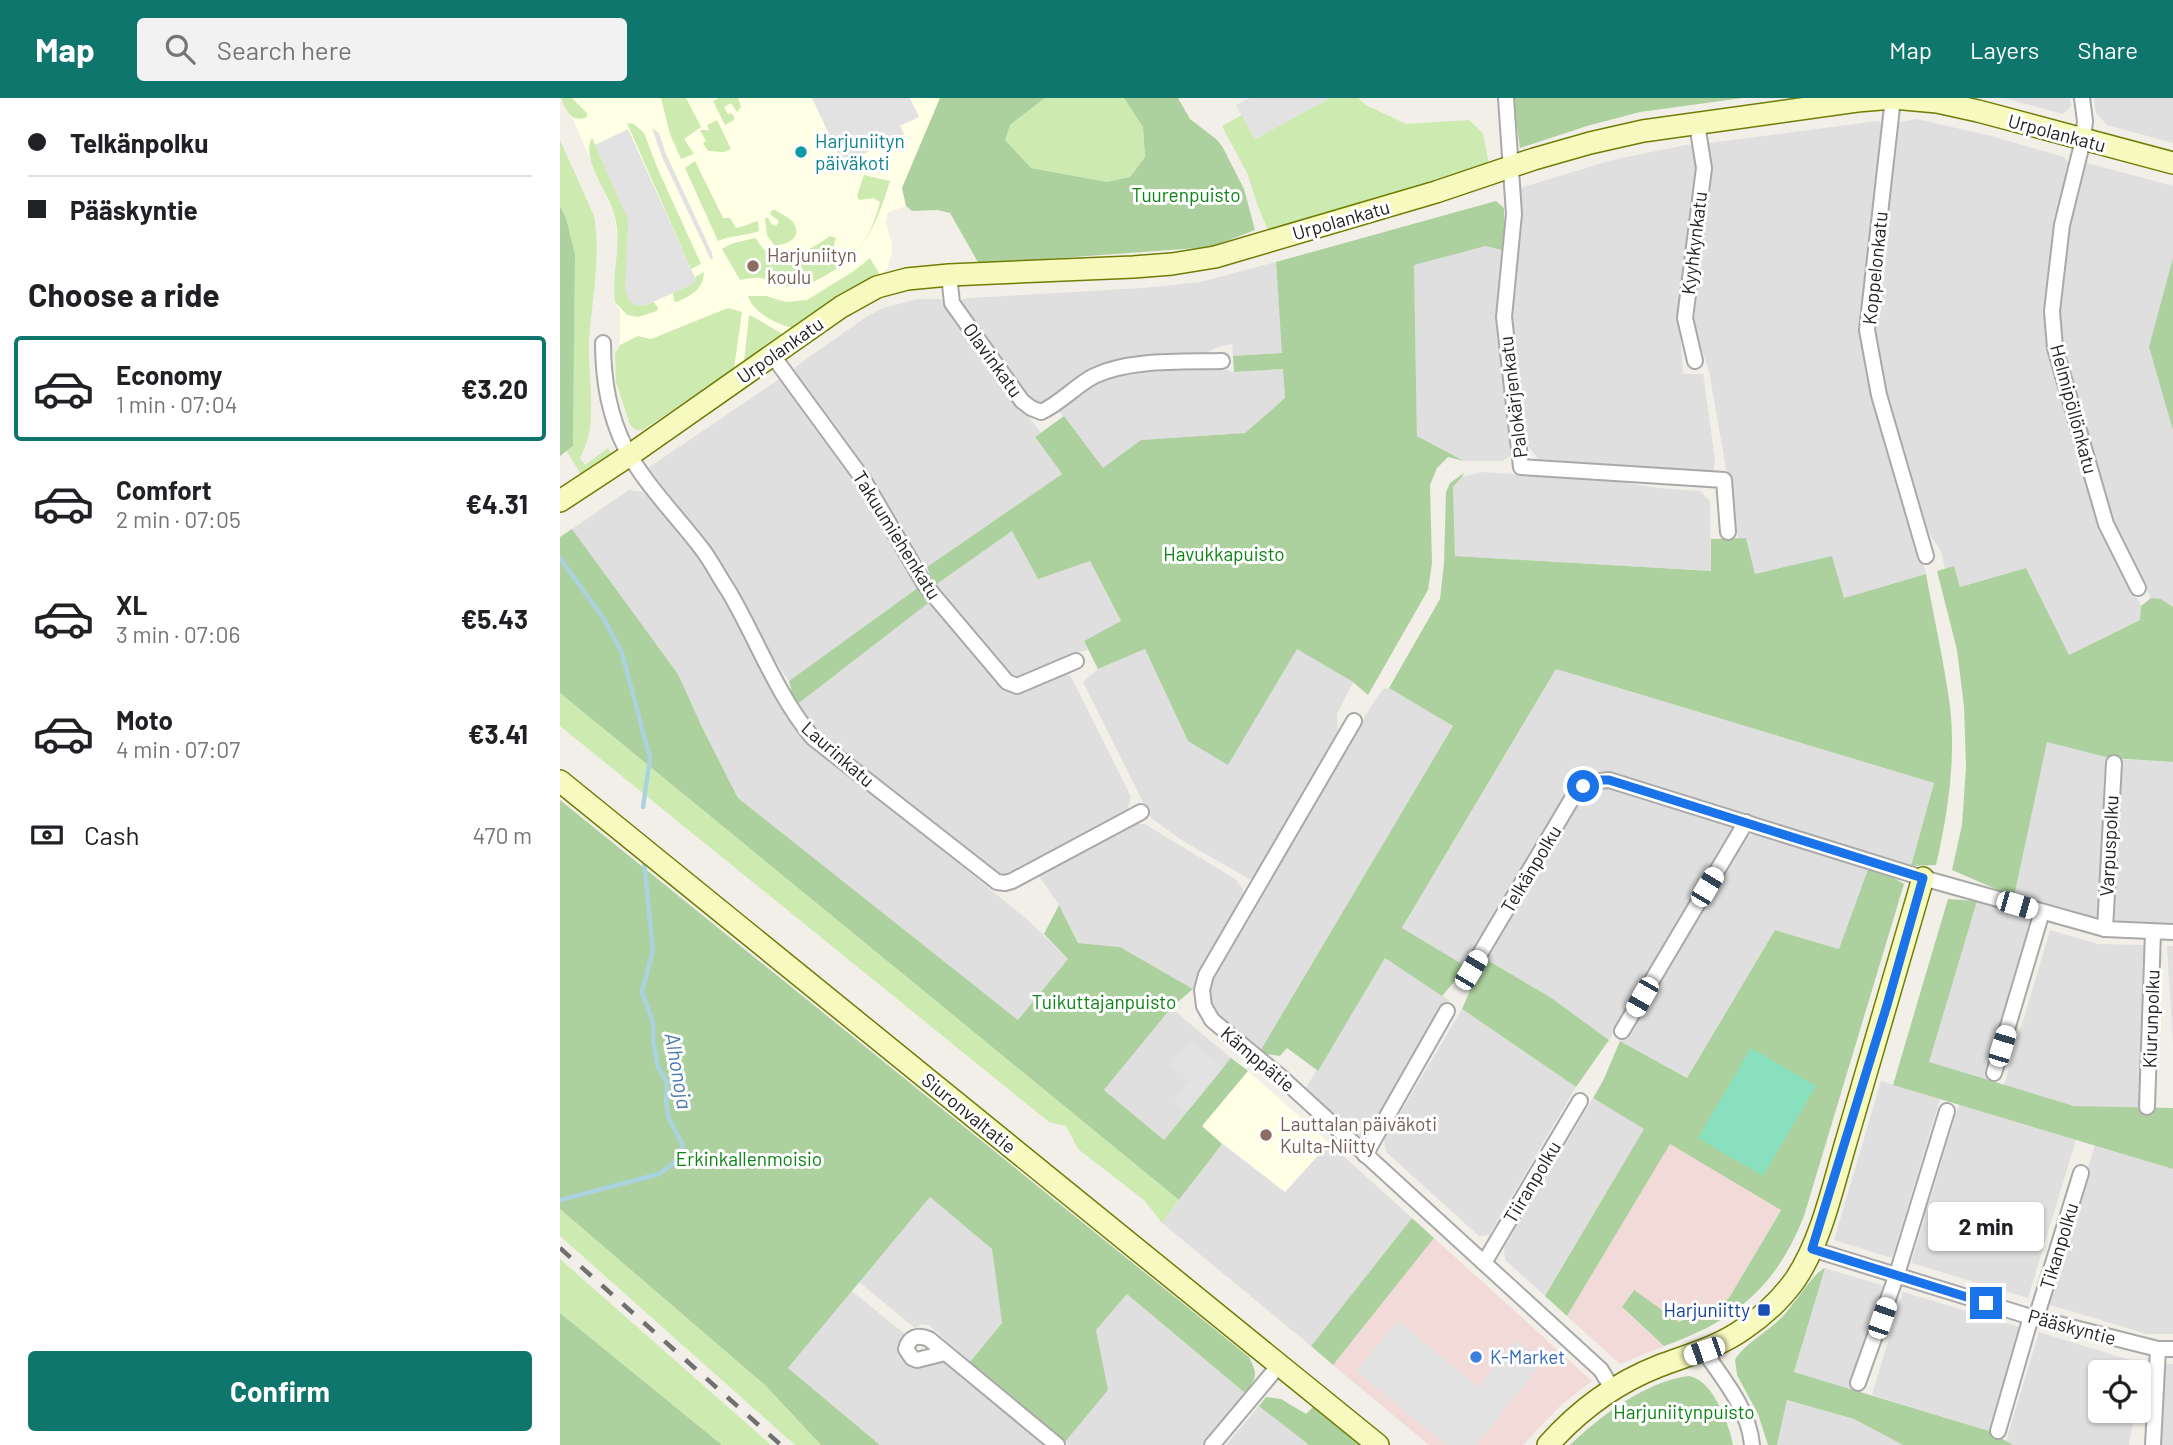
<!DOCTYPE html>
<meta charset="utf-8">
<style>
:root{--surface:#fff;--page:#f2f2f2;--text:#202124;--muted:#757577;--line:#e0e0e0;--accent:#0f766e}
body{margin:0;font-family:Barlow,sans-serif;background:var(--page);color:var(--text);height:100vh;display:flex;flex-direction:column;font-size:26px;white-space:nowrap}
*{box-sizing:border-box;margin:0}
p{font-size:23px;color:var(--muted)}
.icon{flex:none;width:38px;height:38px;fill:none;stroke:currentColor;stroke-width:2;stroke-linecap:round;stroke-linejoin:round}
.map{position:relative;flex:1;overflow:hidden}
.details{display:flex;flex-direction:column;background:var(--surface);width:560px}
.details>*{flex:none}
.hud{display:grid;align-content:center;height:154px;padding:0 28px;background:var(--surface)}
.tools{position:absolute;left:1528px;top:1262px;display:grid;gap:14px}
.tools a{display:grid;place-items:center;width:63px;height:63px;border-radius:7px;background:var(--surface);box-shadow:0 2px 5px #0004;font-size:35px}
.end{position:absolute;width:32px;height:32px;margin:-16px;border:9px solid #1a73e8;background:#fff;box-shadow:0 0 0 4px #fff}
.from{border-radius:50%}
.bubble{position:absolute;height:49px;border-radius:7px;background:var(--surface);box-shadow:0 2px 5px #0004;font-size:23px;font-weight:700;line-height:49px;text-align:center}
.car{position:absolute;width:21px;height:42px;margin:-21px -10px;border-radius:9px;box-shadow:0 0 5px 2px #0007;background:linear-gradient(#fff 24%,#345 0 40%,#fff 0 76%,#345 0 86%,#fff 0)}
.hud b{display:flex;align-items:center;gap:24px;height:66px;font-size:26px}
.hud b+b{border-top:2px solid var(--line)}
.hud i{width:18px;height:18px;background:var(--text)}
ul{padding:0;list-style:none}
li{display:flex;align-items:center;gap:21px;height:105px;margin:0 14px 10px;padding:0 14px;border:4px solid transparent;border-radius:7px}
li div{flex:1}
li b{display:block;font-size:26px}
li em{font-style:normal;font-weight:700}
li.selected{border-color:var(--accent)}
li>.icon{width:63px;height:63px;stroke-width:1.5}
h2{padding:0 28px;font-size:32px;line-height:84px}
.pay{display:flex;align-items:center;gap:18px;height:77px;padding:0 28px;font-size:26px}
.pay p{margin-inline-start:auto}
.action{display:flex;gap:14px;margin-top:auto;padding:14px 28px}
.action a{flex:1;height:80px;border-radius:7px;background:var(--accent);color:#fff;font-size:28px;font-weight:700;line-height:80px;text-align:center}
header{display:flex;align-items:center;gap:42px;box-sizing:border-box;height:98px;padding:0 35px;background:var(--accent);color:#fff}
header strong{font-size:33px}
nav{display:flex;gap:38px;margin-inline-start:auto;font-size:24px}
.search{width:490px;height:63px;background:var(--page);display:flex;align-items:center;gap:18px;box-sizing:border-box;padding:0 24px;border-radius:7px;color:var(--muted);font-size:26px}
main{display:flex;flex:1;min-height:0}
.map>svg:first-child{display:block}
</style>
<header>
<strong>Map</strong>
<div class="search"><svg class="icon" aria-label="search" viewBox="0 0 24 24"><circle cx="10" cy="10" r="6"/><path d="M15 15l6 6"/></svg>Search here</div>
<nav><a>Map</a><a>Layers</a><a>Share</a></nav>
</header>
<main>
<section class="details">
<div class="hud">
<b><i class="from"></i>Telkänpolku</b>
<b><i></i>Pääskyntie</b>
</div>
<h2>Choose a ride</h2>
<ul>
<li class="selected"><svg class="icon" aria-label="car" viewBox="0 0 24 24"><path d="M5 17H2v-5l4-1 3-4h7l3 4 3 1v5h-3M9 17h6M6 11h13"/><circle cx="7" cy="17" r="2"/><circle cx="17" cy="17" r="2"/></svg><div><b>Economy</b><p>1 min · 07:04</p></div><em>€3.20</em></li>
<li><svg class="icon" aria-label="car" viewBox="0 0 24 24"><path d="M5 17H2v-5l4-1 3-4h7l3 4 3 1v5h-3M9 17h6M6 11h13"/><circle cx="7" cy="17" r="2"/><circle cx="17" cy="17" r="2"/></svg><div><b>Comfort</b><p>2 min · 07:05</p></div><em>€4.31</em></li>
<li><svg class="icon" aria-label="car" viewBox="0 0 24 24"><path d="M5 17H2v-5l4-1 3-4h7l3 4 3 1v5h-3M9 17h6M6 11h13"/><circle cx="7" cy="17" r="2"/><circle cx="17" cy="17" r="2"/></svg><div><b>XL</b><p>3 min · 07:06</p></div><em>€5.43</em></li>
<li><svg class="icon" aria-label="car" viewBox="0 0 24 24"><path d="M5 17H2v-5l4-1 3-4h7l3 4 3 1v5h-3M9 17h6M6 11h13"/><circle cx="7" cy="17" r="2"/><circle cx="17" cy="17" r="2"/></svg><div><b>Moto</b><p>4 min · 07:07</p></div><em>€3.41</em></li>
</ul>
<div class="pay"><svg class="icon" aria-label="cash" viewBox="0 0 24 24"><path d="M3 7h18v10H3z"/><circle cx="12" cy="12" r="2"/></svg>Cash<p>470 m</p></div>
<div class="action"><a>Confirm</a></div>
</section>
<div class="map">
<svg width="1613" height="1347" viewBox="0 0 1613 1347">
<rect width="100%" height="100%" fill="#f2efe9"/>
<g fill="#e0dfdf">
<path d="M1444,0H1510L1511,8L1503,16Z"/>
<path d="M1534,0H1613V45L1547,27L1536,15Z"/>
<path d="M1357,21L1431,38L1504,59L1510,67L1488,199L1541,428L1581,508L1580,522L1509,557L1466,470L1400,489L1394,468L1385,471L1381,453L1367,432L1349,380L1319,264L1315,234L1319,173L1338,24Z"/>
<path d="M1318,23L1322,26L1324,31L1303,236L1318,312L1366,476L1284,500L1271,458L1195,477L1186,440H1178L1149,273L1133,225L1149,70V45Z"/>
<path d="M1126,47H1131L1135,52L1137,63V82L1120,229L1123,276H1143L1155,361L1154,371L1150,374L989,366L979,362L968,348L957,277L951,222L961,90L1052,62Z"/>
<path d="M1527,65L1613,88V509L1601,501L1591,500L1553,429L1503,252L1498,210L1504,165L1520,76L1523,70Z"/>
<path d="M927,148L945,153L954,355L943,363H904L857,338L854,166Z"/>
<path d="M716,164L723,255L673,258L672,246L658,249L644,256L546,265L488,305L479,306L469,302L399,206L402,201L408,200L583,190L640,184Z"/>
<path d="M358,201H380L481,335L475,340L502,376L367,469L335,425L241,285L234,270L306,219L323,210Z"/>
<path d="M661,271L674,274L724,271L725,300L685,335L581,342L543,371L499,313L538,283L555,275Z"/>
<path d="M221,280L300,389L359,489L229,583L88,370Z"/>
<path d="M922,374L1046,382L1098,390L1140,393L1150,403L1151,473L895,458L893,389L902,379Z"/>
<path d="M69,392L83,394L122,436L145,466L162,493L237,633L469,823L508,861L458,922L178,700L142,629L118,576L12,431Z"/>
<path d="M452,433L530,463L561,524L524,543L528,552L513,555L469,577L458,579L447,574L374,488Z"/>
<path d="M371,503L447,590L504,575L510,577L571,699L568,710L563,719L464,769L443,776L436,775L268,645L245,623L235,608Z"/>
<path d="M737,550L793,584L777,616L778,640L696,780L689,781L623,743L591,720L523,584L538,571L585,551L628,643Z"/>
<path d="M996,571L1374,685L1351,768L1034,678L907,869L842,831Z"/>
<path d="M829,590L893,628L699,955L654,916L646,894L652,876L811,608L823,591Z"/>
<path d="M1487,643L1550,660L1539,820L1534,822L1454,799Z"/>
<path d="M1558,661L1613,664V825L1558,824L1553,819L1552,811Z"/>
<path d="M1040,689H1051L1168,724L1173,729L1135,798L1049,942L990,899L925,860L1019,701L1029,693Z"/>
<path d="M576,726H585L675,781L683,791L684,798L658,843L633,891L560,849L518,845L499,807L477,775Z"/>
<path d="M1197,735L1310,766L1280,851L1215,832L1127,980L1060,943L1181,741Z"/>
<path d="M1417,803L1475,821L1428,982L1368,964Z"/>
<path d="M1490,832L1538,846L1587,847L1586,1010L1514,1008L1444,987Z"/>
<path d="M1607,848H1613V947Z"/>
<path d="M825,860L889,902L811,1032L799,1040L744,993Z"/>
<path d="M611,910L671,960L604,1042L544,992Z"/>
<path d="M902,911L1016,989L929,1137L919,1138L826,1054L824,1042Z"/>
<path d="M1321,983L1380,1001L1332,1160L1274,1142Z"/>
<path d="M1033,1000L1085,1030L985,1198L945,1162L944,1150Z"/>
<path d="M1399,1006L1516,1042L1468,1200L1351,1165Z"/>
<path d="M769,1045L852,1120L751,1248L602,1125L662,1046L725,1094Z"/>
<path d="M1535,1047L1613,1071V1236H1587L1487,1206Z"/>
<path d="M370,1099L432,1150L442,1225L410,1264L369,1227L361,1226L355,1230L299,1184Z"/>
<path d="M1265,1170L1324,1188L1293,1292L1234,1274Z"/>
<path d="M292,1193L347,1238L341,1252L386,1265L484,1347H320L228,1270Z"/>
<path d="M1343,1194L1460,1229L1429,1333L1312,1297Z"/>
<path d="M567,1195L685,1295L641,1347H509L505,1344L547,1293L536,1232Z"/>
<path d="M1479,1234L1583,1266L1579,1292L1578,1274H1540V1312L1575,1313L1569,1347H1453L1446,1343Z"/>
<path d="M1602,1266H1613V1347H1596Z"/>
<path d="M1227,1302L1294,1321L1343,1347H1217Z"/>
<path d="M699,1308L712,1317L749,1347H666Z"/>
</g>
<g fill="#f2dad9">
<path d="M1110,1045L1221,1111L1169,1200L1119,1224L1073,1193L1062,1210L1104,1248L1060,1266L1007,1218Z"/>
<path d="M874,1140L1032,1283L1001,1307L963,1347H869L773,1267Z"/>
</g>
<g fill="#ffffe5">
<path d="M1,0H380L342,90L346,108L328,114L326,125L332,146L331,158L327,171L320,177L298,187L83,332H76L70,327L56,284L55,255L60,247V212L55,204L54,197L58,146L54,116L13,21L7,14Z"/>
<path d="M688,973L769,1045L725,1094L641,1028Z"/>
</g>
<g fill="#cdebb0">
<path d="M1,0H12L27,15V19C11,26 6,12 1,0Z"/>
<path d="M101,0H126L141,29L124,41L134,56L121,61L110,36Z"/>
<path d="M159,0H178L181,9L177,14L171,5L164,9L168,16L171,15L174,18V22L165,27L153,3Z"/>
<path d="M485,0H564L583,29L585,59L570,79L547,84L471,70L444,41L450,27Z"/>
<path d="M770,0H798L806,7L846,26L909,22L923,35L929,66L732,130L708,132L697,106L688,77L662,28L682,17L695,41Z"/>
<path d="M157,22L171,51L164,54L148,53L143,45L146,43L140,32H149L147,27Z"/>
<path d="M67,25L74,26L84,35L97,69L141,166L131,171Z"/>
<path d="M32,40L67,116L82,208L94,204L98,210L97,213L78,219L67,217L55,204C51,175 63,145 54,116C49,95 20,60 32,40Z"/>
<path d="M0,42L34,118C41,159 32,202 29,242C28,272 35,311 28,340C26,347 23,353 20,360L25,367L48,350L52,357L21,377L7,353L13,348L15,156L6,120L0,108Z"/>
<path d="M135,63L163,120H170L176,130C184,129 190,125 198,123L199,133C186,138 172,137 158,143L125,70Z"/>
<path d="M304,77L330,83C317,124 307,153 268,176C258,182 245,189 233,189C222,190 212,182 201,180C194,179 187,181 180,182L162,151C174,143 181,144 195,140C199,144 201,150 206,153C225,169 254,149 270,138L276,140C271,149 277,159 286,162C306,147 314,127 320,104L313,100L299,102L297,98Z"/>
<path d="M212,112H215C221,116 231,120 234,126C243,140 225,148 214,147L207,137L205,121L208,119L211,126L216,128L219,123L210,116Z"/>
<path d="M310,160L320,177L298,187L233,230C217,226 193,215 188,198H206L226,204L247,202L294,173Z"/>
<path d="M144,174C143,192 131,197 117,204L114,203L113,195L136,184L135,179Z"/>
<path d="M168,210L182,214L174,271L83,332H76L70,327L56,284L55,255L60,247L78,238L91,241Z"/>
<path d="M190,217L224,237L184,263L189,218Z"/>
<path d="M0,595L619,1102L602,1125L584,1102L518,1051L506,1028L489,1024L0,628Z"/>
<path d="M0,1111L205,1287L261,1347H235L0,1138Z"/>
<path d="M0,1161L211,1347H162L0,1215Z"/>
</g>
<g fill="#add19e">
<path d="M380,0H485L450,27L445,42L471,70L547,84L570,79L585,59L583,29L564,0H618L630,21L656,41L662,48L684,91L695,132L651,149L419,166L390,115L377,112L352,113L346,108L342,90Z"/>
<path d="M953,0H1183L1080,14L1027,28L960,50Z"/>
<path d="M936,103L944,110L945,153L926,148L854,167L857,338L904,363L888,359L877,370L870,387L872,465L868,492L808,597L793,584L737,551L668,667L628,643L585,551L538,571L524,543L561,523L530,463L478,481L452,433L374,488L367,469L502,376L475,339L504,318L543,370L581,342L685,335L725,300L723,271L674,274L673,258L722,255L716,164Z"/>
<path d="M0,108L6,120L15,156L13,348L0,358Z"/>
<path d="M1613,160V332L1589,249Z"/>
<path d="M904,375L902,379L893,389L895,458L1151,473V441L1186,440L1195,476L1272,458L1284,500L1366,476C1374,520 1384,564 1390,608C1396,661 1388,716 1376,767L1351,768L1374,685L996,571L842,830L907,869L882,898L825,860L758,973L727,950L720,958L699,955L893,628L829,590L880,501L884,465L886,394L890,385Z"/>
<path d="M12,431L118,576L142,629L178,700L458,922L508,861L484,836L499,807L518,845L560,849L633,891L611,910L544,992L604,1042L671,960L688,973L642,1028L662,1046L619,1102L0,595V439Z"/>
<path d="M1394,468L1400,489L1466,470L1509,557L1580,522L1581,508L1591,500L1601,501L1613,509V664L1550,660L1487,644L1454,799L1392,772L1402,727L1406,669L1404,608L1397,552L1377,473Z"/>
<path d="M359,489L371,503L235,608L229,583Z"/>
<path d="M0,702L689,1259C698,1277 697,1279 685,1295L567,1196L536,1232L548,1292L505,1344L410,1264L442,1225L432,1151L370,1099L228,1270L320,1347H261L205,1287L0,1111Z"/>
<path d="M1310,766L1344,786L1244,1118C1216,1189 1175,1223 1104,1248L1062,1209L1074,1192L1119,1224L1169,1200L1221,1112L1110,1046L1007,1218L985,1198L1084,1031L1033,1000L1043,983L1060,943L1127,980L1215,832L1279,851Z"/>
<path d="M1388,801L1417,803L1369,964L1514,1008L1613,1010V1071L1333,987Z"/>
<path d="M924,860L990,899L1049,942L1016,989L902,911Z"/>
<path d="M852,1120L874,1140L773,1267L751,1248Z"/>
<path d="M1265,1170L1234,1274L1429,1333L1453,1347H1343L1294,1321L1227,1302L1217,1347H1208L1198,1316L1177,1277L1175,1262C1184,1245 1211,1232 1225,1216C1235,1205 1253,1175 1265,1170Z"/>
<path d="M0,1215L162,1347H0Z"/>
<path d="M1129,1278C1153,1282 1169,1326 1173,1347H1010C1040,1318 1086,1283 1129,1278Z"/>
<path d="M706,1299L721,1301L746,1316L753,1309L802,1347H749L699,1308Z"/>
</g>
<path fill="#88e0be" d="M1191,950L1256,988L1203,1078L1138,1040Z"/>
<g fill="#e2e2e2">
<path d="M252,0H350L359,19L340,28L344,36L283,66Z"/>
<path d="M689,0H770L695,41L676,7Z"/>
<path d="M92,30L99,35L106,56L152,155L153,160L151,162L102,59Z"/>
<path d="M68,31L137,184L91,205L82,208L75,207L69,203L65,192L68,122L35,47Z"/>
<path d="M630,943L663,970L627,1014L613,1002L629,982L610,967Z"/>
<path d="M838,1223L918,1289L956,1242L983,1264L916,1347H886L796,1273Z"/>
</g>
<g fill="none" stroke-linecap="round" stroke-linejoin="round">
<g stroke="#aad3df" stroke-width="4.5">
<path d="M0,460L44,521L62,555L90,660L83,709"/>
<path d="M0,1102L99,1076L114,1065L123,1047L109,1021L106,1003L107,984L98,969L93,942V925L82,894L93,852L84,764"/>
</g>
<g stroke="#a9a9a9" stroke-width="18">
<g id="street">
<path d="M946,0L954,116L944,219L961,369L1164,382L1168,434"/>
<path d="M1333,0L1307,232L1319,297L1366,458"/>
<path d="M1522,0L1525,23L1523,42L1502,127L1492,213L1495,250L1546,426L1578,490"/>
<path d="M389,177L392,205L462,303L471,310L481,314C501,305 515,288 534,278C569,261 622,264 662,263"/>
<path d="M43,245C43,280 49,317 65,349C85,387 117,418 142,451C152,464 159,479 168,492C197,541 216,596 253,640L437,784L445,785L452,783L581,714"/>
<path d="M213,258L303,381L365,487L447,584L457,588L516,563"/>
<path d="M1135,263L1125,220L1144,70L1137,26"/>
<path d="M794,623L646,877L642,892L644,908L652,922L722,980L1041,1272L1053,1292"/>
<path d="M1545,831L1554,665"/>
<path d="M911,871L1013,699C1024,687 1032,683 1049,682L1363,780L1545,831L1613,834"/>
<path d="M1062,933L1186,724"/>
<path d="M1434,975L1482,814"/>
<path d="M1587,1009L1593,834"/>
<path d="M805,1057L887,913"/>
<path d="M1252,1151L1471,1219L1598,1251H1613"/>
<path d="M924,1165L1020,1003"/>
<path d="M1476,1220L1521,1075"/>
<path d="M1144,1253C1163,1281 1189,1311 1192,1347"/>
<path d="M385,1255L357,1262L352,1260L346,1251C349,1239 358,1236 369,1241L497,1347"/>
<path d="M1298,1285L1337,1176L1387,1013"/>
<path d="M1438,1333L1471,1219"/>
<path d="M652,1347L720,1266"/>
<path d="M1593,1347L1598,1251"/>
</g>
</g>
<g stroke="#707d05" stroke-width="24">
<g id="secondary">
<path d="M0,403L70,357L281,209L317,189L347,181L389,177L573,169L612,166L655,159L876,94L974,61L1030,45L1083,33L1297,3L1333,0L1377,4L1418,13L1613,65"/>
<path d="M0,683L818,1347"/>
<path d="M988,1347C1018,1313 1056,1285 1099,1268C1128,1257 1159,1249 1185,1230C1203,1218 1222,1200 1235,1182C1261,1144 1273,1088 1286,1044C1312,956 1338,868 1363,780"/>
</g>
</g>
<use href="#street" stroke="#fff" stroke-width="14"/>
<use href="#secondary" stroke="#f7fabf" stroke-width="21"/>
<path stroke="#707070" stroke-width="4.5" stroke-dasharray="14 14" stroke-linecap="butt" d="M0,1150L221,1347"/>
</g>
<g fill="none" stroke-linecap="round" stroke-linejoin="round">
<path stroke="#1a73e8" stroke-width="9" d="M1023,688L1035,682H1049L1363,780L1327,907L1252,1151L1426,1205"/>
</g>
<circle fill="#0f9aa8" stroke="#fff" stroke-width="2.5" cx="241" cy="54" r="7"/>
<g fill="#8d6e63" stroke="#fff" stroke-width="2.5">
<circle cx="193" cy="168" r="7"/>
<circle cx="706" cy="1037" r="7"/>
</g>
<rect fill="#1a4fb4" stroke="#fff" stroke-width="2.5" x="1197" y="1205" width="14" height="14" rx="3.5"/>
<circle fill="#3f7fe0" stroke="#fff" stroke-width="2.5" cx="916" cy="1259" r="7"/>
<g text-anchor="middle" stroke-width="6" stroke-linejoin="round" paint-order="stroke">
<g font-size="19" fill="#222" stroke="#fff">
<text transform="translate(1497 35) rotate(15)" y="7">Urpolankatu</text>
<text transform="translate(781 122) rotate(-16)" y="7">Urpolankatu</text>
<text transform="translate(1134 145) rotate(-83)" y="7">Kyyhkynkatu</text>
<text transform="translate(1315 170) rotate(-84)" y="7">Koppelonkatu</text>
<text transform="translate(220 252) rotate(-35)" y="7">Urpolankatu</text>
<text transform="translate(433 262) rotate(54)" y="7">Olavinkatu</text>
<text transform="translate(953 299) rotate(-97)" y="7">Palokärjenkatu</text>
<text transform="translate(1514 311) rotate(75)" y="7">Helmipöllönkatu</text>
<text transform="translate(337 437) rotate(58)" y="7">Takuumiehenkatu</text>
<text transform="translate(278 656) rotate(41)" y="7">Laurinkatu</text>
<text transform="translate(1549 748) rotate(-87)" y="7">Varpuspolku</text>
<text transform="translate(971 771) rotate(-59)" y="7">Telkänpolku</text>
<text transform="translate(1591 921) rotate(-88)" y="7">Kiurunpolku</text>
<text transform="translate(698 961) rotate(40)" y="7">Kämppätie</text>
<text transform="translate(409 1015) rotate(39)" y="7">Siuronvaltatie</text>
<text transform="translate(972 1084) rotate(-59)" y="7">Tiiranpolku</text>
<text transform="translate(1499 1148) rotate(-73)" y="7">Tikanpolku</text>
<text transform="translate(1512 1229) rotate(15)" y="7">Pääskyntie</text>
</g>
<g font-size="19" fill="#0d838f" stroke="#fff" text-anchor="start">
<text x="255" y="50">Harjuniityn<tspan x="255" dy="22">päiväkoti</tspan></text>
</g>
<g font-size="19" fill="#0c8416" stroke="#fff">
<text x="626" y="104">Tuurenpuisto</text>
<text x="664" y="463">Havukkapuisto</text>
<text x="544" y="911">Tuikuttajanpuisto</text>
<text x="189" y="1068">Erkinkallenmoisio</text>
<text x="1124" y="1321">Harjuniitynpuisto</text>
</g>
<g font-size="19" fill="#785e54" stroke="#fff" text-anchor="start">
<text x="207" y="164">Harjuniityn<tspan x="207" dy="22">koulu</tspan></text>
<text x="720" y="1033">Lauttalan päiväkoti<tspan x="720" dy="22">Kulta-Niitty</tspan></text>
</g>
<g font-size="19" fill="#164399" stroke="#fff" text-anchor="end">
<text x="1190" y="1219">Harjuniitty</text>
</g>
<g font-size="19" fill="#366cbe" stroke="#fff" text-anchor="start">
<text x="930" y="1266">K-Market</text>
</g>
<g font-size="21" font-style="italic" fill="#4a7aab" stroke="#fff">
<text transform="translate(118 973) rotate(80)" y="7">Alhonoja</text>
</g>
</g>
</svg>
<div class="tools">
<a><svg class="icon" aria-label="locate" viewBox="0 0 24 24"><circle cx="12" cy="12" r="6"/><path d="M12 2v4M12 18v4M2 12h4M18 12h4"/></svg></a>
</div>
<i class="end from" style="left:1023px;top:688px"></i>
<i class="end" style="left:1426px;top:1205px"></i>
<div class="bubble" style="left:1368px;top:1104px;width:116px">2 min</div>
<i class="car" style="left:1147px;top:789px;rotate:31deg"></i>
<i class="car" style="left:1457px;top:807px;rotate:106deg"></i>
<i class="car" style="left:911px;top:872px;rotate:31deg"></i>
<i class="car" style="left:1082px;top:899px;rotate:210deg"></i>
<i class="car" style="left:1442px;top:948px;rotate:17deg"></i>
<i class="car" style="left:1322px;top:1220px;rotate:19deg"></i>
<i class="car" style="left:1144px;top:1253px;rotate:251deg"></i>
</div>
</main>
